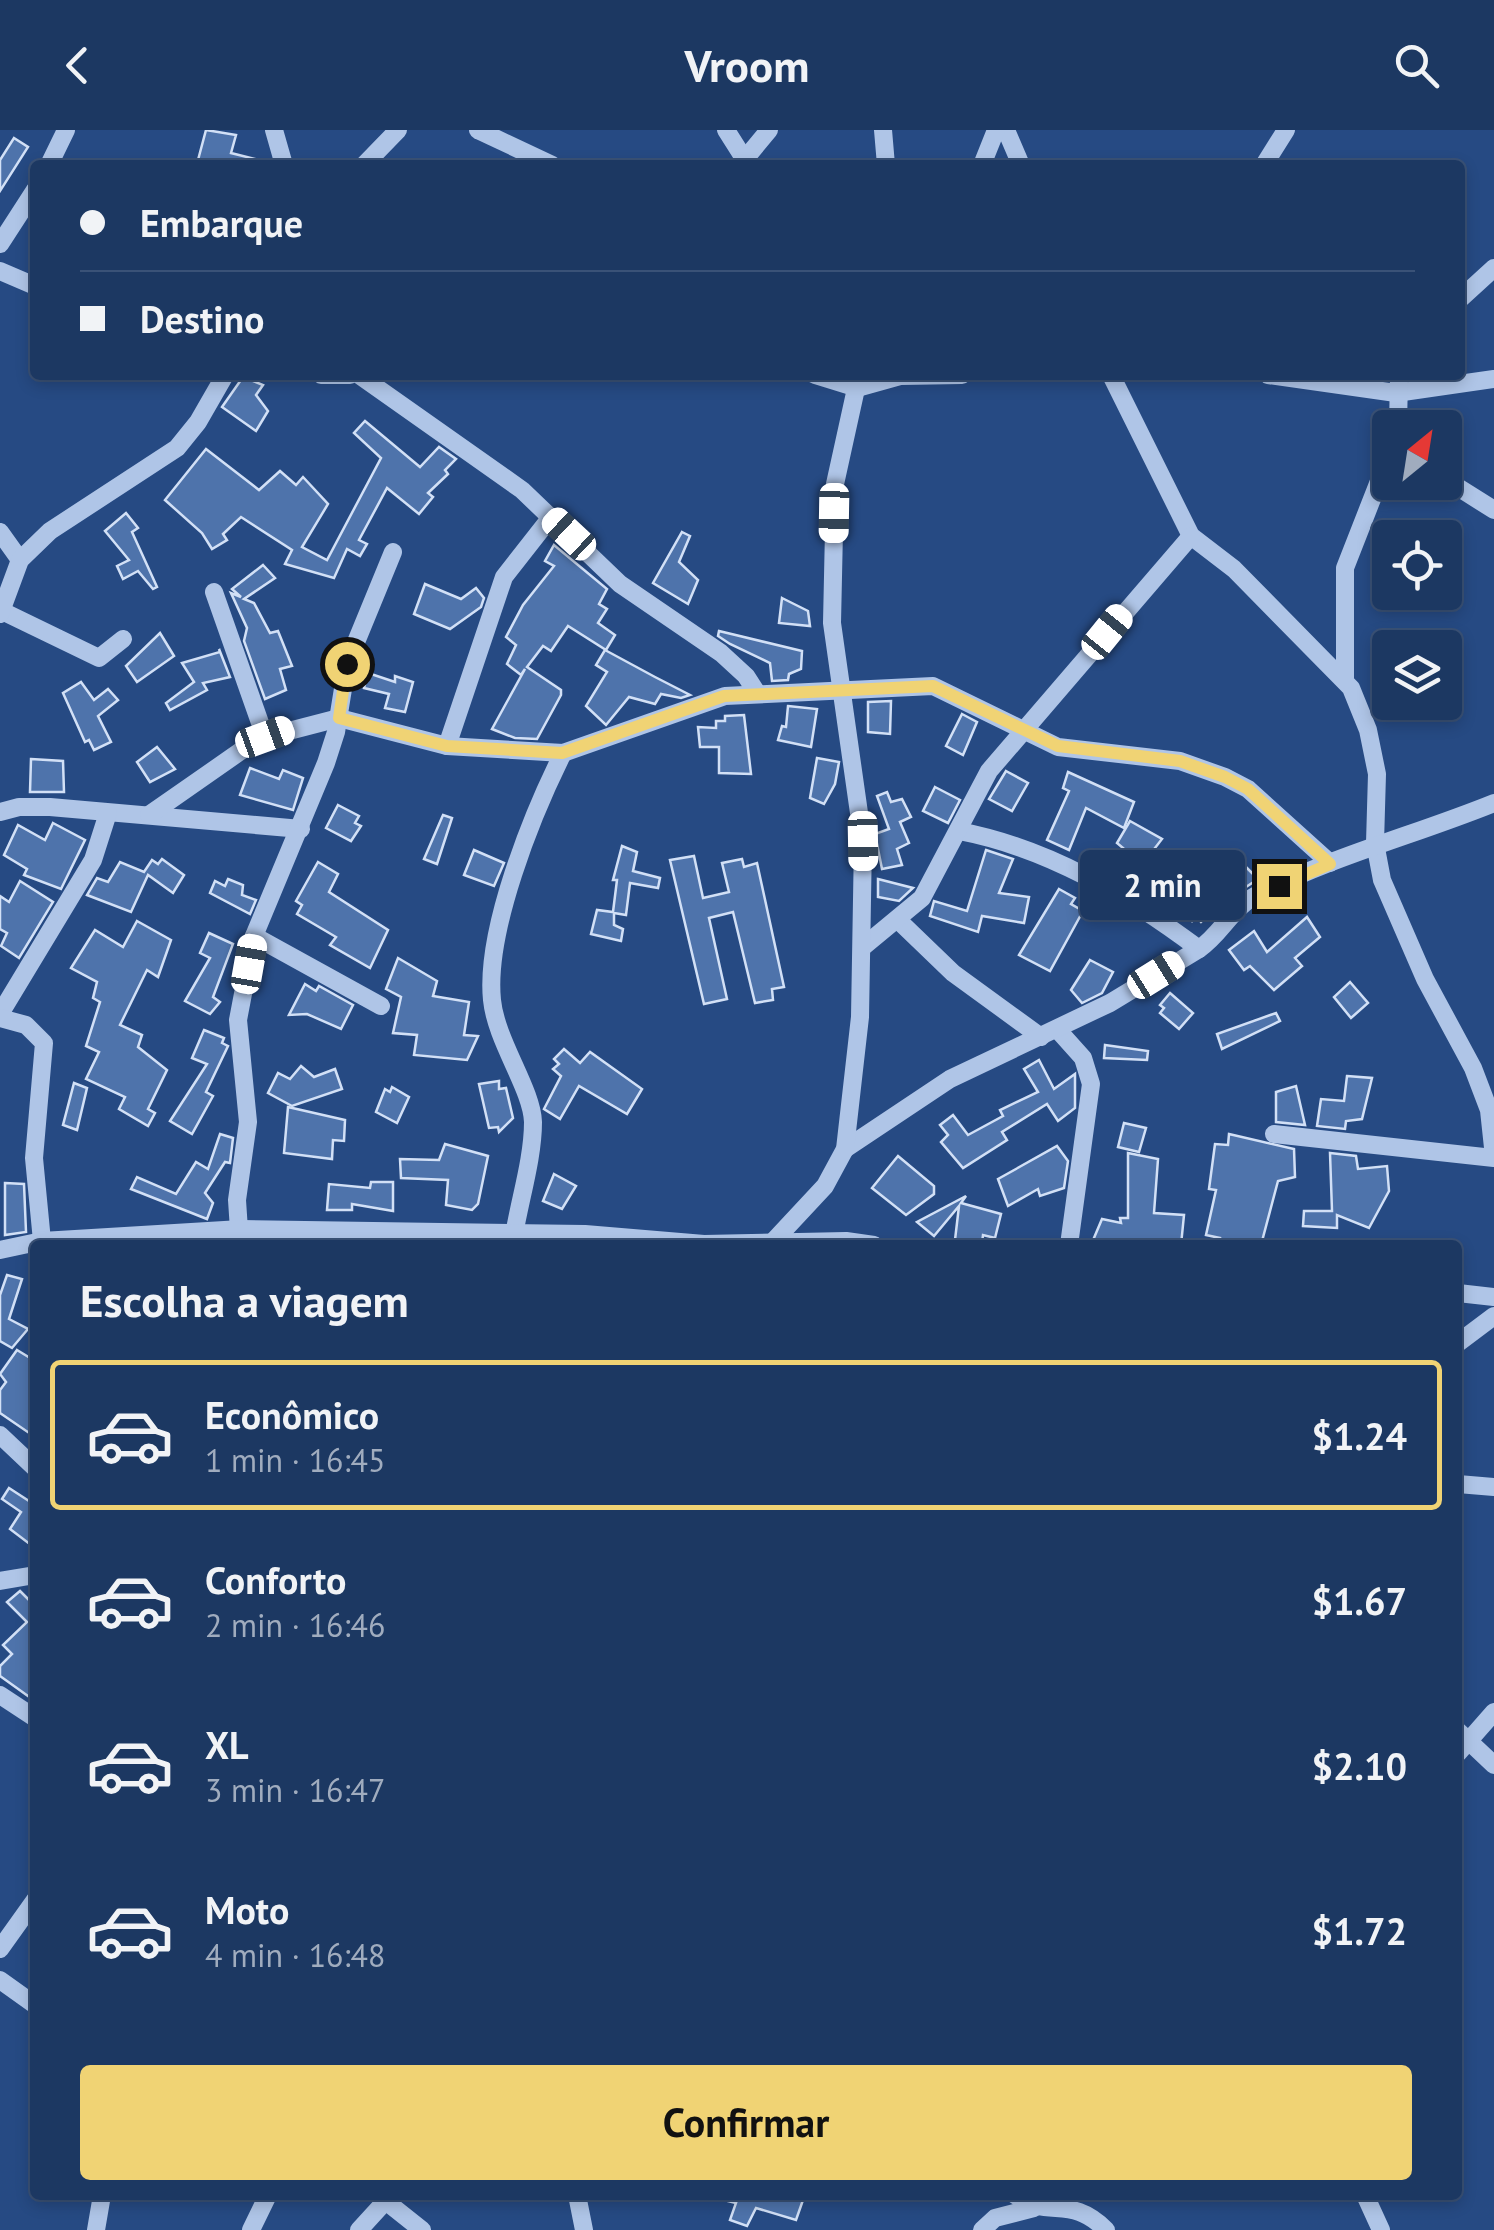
<!DOCTYPE html>
<html lang="pt">
<meta charset="utf-8">
<style>
:root{--surface:#1c3862;--page:#29436b;--text:#f1f3f6;--muted:#a0acbe;--line:#3a5277;--accent:#f0d374}
body{margin:0;font-family:"PT Sans",sans-serif;background:var(--page);color:var(--text);height:100vh;display:flex;flex-direction:column;font-size:38px;white-space:nowrap}
*{box-sizing:border-box;margin:0}
p{font-size:32px;color:var(--muted)}
.icon{flex:none;width:55px;height:55px;fill:none;stroke:currentColor;stroke-width:2;stroke-linecap:round;stroke-linejoin:round}
.map{position:relative;flex:1;overflow:hidden}
.side{position:absolute;left:30px;top:1110px;width:1432px;height:960px;display:flex;flex-direction:column;background:var(--surface);border-radius:10px;box-shadow:0 5px 15px #0003,0 0 0 2px var(--line)}
.side>*{flex:none}
.hud{position:absolute;left:30px;top:30px;width:1435px;height:220px;border-radius:10px;box-shadow:0 5px 15px #0003,0 0 0 2px var(--line);display:grid;align-content:center;height:220px;padding:0 50px;background:var(--surface)}
.needle{width:65px;rotate:30deg}
.controls{position:absolute;left:1372px;top:280px;display:grid;gap:20px}
.controls a{display:grid;place-items:center;width:90px;height:90px;border-radius:10px;background:var(--surface);box-shadow:0 5px 15px #0003,0 0 0 2px var(--line);font-size:50px}
.end{position:absolute;width:45px;height:45px;margin:-22px;border:12px solid #f0d374;background:#111;box-shadow:0 0 0 5px #111}
.from{border-radius:50%}
.bubble{position:absolute;height:70px;border-radius:10px;background:var(--surface);box-shadow:0 5px 15px #0003,0 0 0 2px var(--line);font-size:32px;font-weight:700;line-height:70px;text-align:center}
.car{position:absolute;width:30px;height:60px;margin:-30px -15px;border-radius:12px;box-shadow:0 0 8px 2px #0007;background:linear-gradient(#fff 24%,#345 0 40%,#fff 0 76%,#345 0 86%,#fff 0)}
.hud b{display:flex;align-items:center;gap:35px;height:95px;font-size:38px}
.hud b+b{border-top:2px solid var(--line)}
.hud i{width:25px;height:25px;background:var(--text)}
ul{padding:0;list-style:none}
li{display:flex;align-items:center;gap:30px;height:150px;margin:0 20px 15px;padding:0 30px;border:5px solid transparent;border-radius:10px}
li div{flex:1}
li b{display:block;font-size:38px}
li em{font-style:normal;font-weight:700}
li.selected{border-color:var(--accent)}
li>.icon{width:90px;height:90px;stroke-width:1.5}
h2{padding:0 50px;font-size:45px;line-height:120px}
.primary-button{display:flex;gap:20px;margin-top:auto;padding:20px 50px}
.primary-button a{flex:1;height:115px;border-radius:10px;background:var(--accent);color:#111;font-size:40px;font-weight:700;line-height:115px;text-align:center}
header{display:flex;justify-content:space-between;align-items:center;height:130px;padding:0 50px;background:var(--surface);font-size:45px;font-weight:700}
.map>svg:first-child{display:block}
</style>
<header><svg class="icon" aria-label="back" viewBox="0 0 24 24"><path d="M15 5l-7 7 7 7"/></svg>Vroom<svg class="icon" aria-label="search" viewBox="0 0 24 24"><circle cx="10" cy="10" r="6"/><path d="M15 15l6 6"/></svg></header>
<div class="map">
<svg width="1494" height="2100" viewBox="0 0 1494 2100">
<rect width="100%" height="100%" fill="#264a83"/>
<g fill="#4e73ab" stroke="#d2e0f6" stroke-width="2.5">
<path d="M206,0L236,5L231,23L259,30L258,35H217L198,30Z"/>
<path d="M14,8L28,17L0,61V30Z"/>
<path d="M243,247L263,255L256,265L268,281L256,301L222,277Z"/>
<path d="M365,291L420,337L439,317L456,329L445,340L448,344L428,363L433,367L419,384L387,358L359,410L367,414L360,426L347,419L334,448L285,434L292,420L241,387L223,404L227,410L212,419L202,403L165,370L206,319L259,360L280,341L296,355L303,347L328,374L302,417L327,430L381,328L354,303Z"/>
<path d="M126,383L138,398L132,402L157,457L153,459L138,441L123,449L117,436L129,430L105,401Z"/>
<path d="M682,402L690,406L679,432L698,450L688,474L653,453Z"/>
<path d="M554,415L607,459L599,474L607,479L598,493L615,505L606,520L568,496L551,521L543,516L527,537L561,560V565L537,609L515,608L492,599L525,539L521,545L507,534L516,515L506,507L523,475L554,436L545,431Z"/>
<path d="M263,435L275,448L244,469L254,473L270,503L278,501L292,536L280,539L286,560L265,569L244,511L247,498L231,463L241,467L232,459Z"/>
<path d="M425,454L461,469L476,458L484,468L481,477L450,499L414,484Z"/>
<path d="M782,468L808,481L810,496L779,493Z"/>
<path d="M719,501L802,521L801,539L789,544L788,550L772,551L770,533L730,514L718,506Z"/>
<path d="M160,503L174,526L137,552L126,536Z"/>
<path d="M219,519L230,547L203,553L207,560L170,580L166,573L194,552L182,533L220,522Z"/>
<path d="M605,520L655,547L690,565L681,568L661,564L655,574L629,567L606,595L586,576L607,542L596,535Z"/>
<path d="M368,543L395,552V546L413,552L405,582L385,578L389,564L364,558Z"/>
<path d="M81,552L94,570L108,559L118,570L98,586L111,612L94,620L89,610L85,612L63,563Z"/>
<path d="M891,571L890,604L868,602V572Z"/>
<path d="M788,576L817,579L811,617L778,610L782,596L786,597Z"/>
<path d="M962,584L977,592L963,625L946,616Z"/>
<path d="M744,585L751,644L719,643V617H700L698,597L716,598V591H725V586Z"/>
<path d="M157,617L175,639L150,652L137,632Z"/>
<path d="M817,628L839,632L835,654L824,674L810,668Z"/>
<path d="M31,629L63,631L64,662H30Z"/>
<path d="M250,638L279,649L283,640L303,648L293,680L240,665Z"/>
<path d="M1006,641L1028,653L1012,681L989,669Z"/>
<path d="M1068,642L1134,672L1124,698L1086,678L1069,720L1047,710L1069,661L1063,658Z"/>
<path d="M935,657L960,670L948,693L923,681Z"/>
<path d="M887,662L891,672L902,669L911,687L900,692L909,713L897,719L902,735L882,739L875,704L889,699L877,666Z"/>
<path d="M338,675L359,686L355,693L361,696L351,711L326,698Z"/>
<path d="M443,685L452,688L437,734L424,729Z"/>
<path d="M1130,691L1162,709L1138,740L1142,744L1131,758L1105,743L1123,718L1117,713Z"/>
<path d="M53,693L85,710L61,759L24,745L27,739L4,725L18,695L45,710Z"/>
<path d="M622,716L637,722L633,741L660,748L658,758L630,753L626,785L614,783V795L623,799L621,811L591,804L597,780L613,782L617,750H613Z"/>
<path d="M474,720L504,733L494,756L464,745Z"/>
<path d="M986,720L1013,729L999,763L1029,767L1024,793L982,786L978,802L930,786L934,771L967,781Z"/>
<path d="M694,726L703,768L729,762L722,733L742,729L744,737L757,733L784,857L772,859L773,870L755,873L733,782L709,788L727,869L704,874L670,730Z"/>
<path d="M162,729L184,745L173,763L148,745L131,782L87,765L97,748L108,752L120,732L144,742L152,730L158,734Z"/>
<path d="M318,732L338,744L329,762L388,800L370,838L330,815L336,807L297,784L302,775L296,771Z"/>
<path d="M1242,733L1258,749L1237,763L1234,760L1201,792L1196,786L1192,791L1173,771L1196,748L1203,757Z"/>
<path d="M228,749L243,755L242,765L256,770L250,784L210,763L215,751L225,756Z"/>
<path d="M878,749L913,758L899,771L878,767Z"/>
<path d="M20,751L53,772L19,828L1,816L7,803L0,799V766L9,772Z"/>
<path d="M1059,759L1075,768L1071,774L1083,781L1050,841L1019,825Z"/>
<path d="M1307,787L1320,807L1295,828L1302,836L1274,860L1250,836L1244,840L1229,820L1254,801L1267,822Z"/>
<path d="M137,791L171,810L158,847L147,840L120,895L142,905L138,917L167,940L148,979L155,983L148,996L119,979L125,967L86,949L99,922L86,916L100,872L93,868L97,852L71,838L95,800L123,817Z"/>
<path d="M209,803L233,814L213,867L220,872L210,884L185,871L210,828L200,823Z"/>
<path d="M398,828L437,851L433,866L469,872L464,905L478,906L467,930L414,925L417,905L393,903L401,867L386,859Z"/>
<path d="M1090,830L1113,842L1102,863L1082,873L1071,860Z"/>
<path d="M1350,852L1368,873L1351,888L1334,867Z"/>
<path d="M305,854L316,861L319,856L353,875L341,899L307,884L289,885Z"/>
<path d="M1170,863L1193,883L1179,899L1160,883L1164,878L1160,875Z"/>
<path d="M1276,883L1280,891L1222,919L1217,904Z"/>
<path d="M204,900L224,908L222,913L228,916L206,962L213,966L192,1004L170,991L207,934L192,928Z"/>
<path d="M1105,915L1148,921L1147,930L1104,928Z"/>
<path d="M564,919L580,933L590,922L642,959L627,984L579,956L560,989L544,979L561,946L553,939L559,934L554,929Z"/>
<path d="M1039,930L1054,959L1075,944V978L1058,991L1047,974L1002,1002L1007,1010L963,1038L941,1012L948,1005L940,995L953,985L968,1005L1003,986L1000,980L1038,962L1024,939Z"/>
<path d="M301,936L314,947L335,939L342,959L292,976L268,963L278,943L290,949Z"/>
<path d="M1347,946L1372,948L1362,989L1346,991L1345,999L1317,996L1321,969L1344,971Z"/>
<path d="M499,951V959L506,958L513,988L499,1002L498,997L489,998L479,954Z"/>
<path d="M74,953L87,958L77,1000L63,995Z"/>
<path d="M1296,956L1305,995L1276,992V962Z"/>
<path d="M392,957L409,967L397,993L376,982L385,959L390,962Z"/>
<path d="M288,977L345,990L344,1011L333,1010L332,1029L284,1023Z"/>
<path d="M1124,993L1146,998L1139,1022L1118,1017Z"/>
<path d="M220,1004L233,1008L230,1033L225,1032L205,1063L213,1073L207,1089L131,1059L137,1047L176,1064L196,1032L208,1039Z"/>
<path d="M1229,1004L1294,1019L1295,1047L1278,1051L1261,1115H1219L1220,1108L1206,1105L1216,1060L1209,1059L1215,1014L1228,1015Z"/>
<path d="M445,1014L488,1026L478,1074L472,1080L446,1075L448,1050L401,1048L400,1029L439,1030Z"/>
<path d="M1057,1016L1068,1031L1064,1058L1040,1066L1038,1059L1008,1076L998,1049Z"/>
<path d="M1128,1023L1158,1029L1154,1083L1184,1085L1181,1115H1091L1102,1089L1121,1093L1120,1088H1128Z"/>
<path d="M1330,1023L1356,1026L1358,1039L1387,1036L1389,1061L1369,1098L1337,1085V1098L1303,1096L1304,1081H1332Z"/>
<path d="M898,1026L934,1056V1064L906,1085L872,1058Z"/>
<path d="M554,1044L576,1056L562,1079L543,1071Z"/>
<path d="M371,1052H393V1081L352,1074V1080H327L329,1054L370,1058Z"/>
<path d="M5,1053L24,1054L26,1102L5,1105Z"/>
<path d="M966,1066L961,1073L1001,1084L995,1108L983,1105L982,1113L955,1110L959,1076L934,1106L917,1092Z"/>
<path d="M7,1145L22,1149L9,1189L28,1199L12,1218L0,1211V1165Z"/>
<path d="M17,1220L35,1231V1307L0,1283V1260L6,1252L0,1244Z"/>
<path d="M9,1358L29,1371L35,1361V1418L10,1399L21,1382L2,1369Z"/>
<path d="M20,1461L28,1469L35,1464V1571L0,1546V1536L12,1524L3,1515L27,1492L7,1472Z"/>
<path d="M725,2065H788L803,2070L796,2090L756,2078L747,2096L730,2090L736,2073L724,2070Z"/>
</g>
<g fill="none" stroke-linecap="round" stroke-linejoin="round">
<g stroke="#afc5e7" stroke-width="18">
<path d="M274,0L284,35"/>
<path d="M478,0L552,35"/>
<path d="M726,0L745,30"/>
<path d="M883,0L886,35"/>
<path d="M1006,0L1021,35"/>
<path d="M49,35L66,0"/>
<path d="M364,35L398,0"/>
<path d="M740,35L769,0"/>
<path d="M982,35L996,0"/>
<path d="M1264,35L1286,0"/>
<path d="M0,114L35,60"/>
<path d="M0,141L35,156"/>
<path d="M1460,169L1494,138"/>
<path d="M321,245H350"/>
<path d="M359,245L522,360L620,454L721,523L746,546L757,563"/>
<path d="M815,245L857,258L900,246L962,245"/>
<path d="M1111,245L1191,406L1234,439L1351,558L1368,600L1377,644L1375,713L1382,750L1425,849L1473,938L1489,980L1494,1027"/>
<path d="M1268,245L1396,263L1494,249"/>
<path d="M1398,298L1399,245"/>
<path d="M1445,349L1494,380"/>
<path d="M0,402L20,430"/>
<path d="M214,462L265,607"/>
<path d="M2,481L99,528L123,509"/>
<path d="M0,484L20,430L50,401L177,318L198,292L225,245"/>
<path d="M1345,550V438L1390,323"/>
<path d="M447,616L504,447L551,387"/>
<path d="M0,682L19,677H50L301,699"/>
<path d="M149,685L258,609L339,588L447,616L563,623L725,566L933,556L1058,617L1180,631L1225,647L1248,659L1330,733"/>
<path d="M959,701C1048,718 1127,765 1199,819"/>
<path d="M899,791L953,843L1041,907"/>
<path d="M254,806L381,876"/>
<path d="M864,816L922,768L989,641L1191,406"/>
<path d="M0,884L93,730L108,683"/>
<path d="M0,888L26,895L44,913L34,1028L42,1111"/>
<path d="M1057,899L1083,928L1091,954L1069,1115"/>
<path d="M1274,1004L1494,1028"/>
<path d="M845,1019L950,949L1110,873L1199,819C1221,804 1231,779 1255,766C1332,726 1415,705 1494,673"/>
<path d="M514,1105C520,1069 533,1028 533,992C532,959 496,911 492,870C485,801 532,685 563,623"/>
<path d="M240,1115L237,1070L248,992L238,890L254,806L326,633L336,602L347,534L393,422"/>
<path d="M770,1115L825,1056L845,1019L860,887L863,711L832,493L835,354L859,245"/>
<path d="M0,1120L42,1111L241,1099L585,1104L704,1114L846,1111L874,1115"/>
<path d="M1458,1163L1494,1167"/>
<path d="M1458,1213L1494,1186"/>
<path d="M0,1305L35,1338"/>
<path d="M1458,1354L1494,1357"/>
<path d="M0,1451L35,1445"/>
<path d="M0,1565L35,1588"/>
<path d="M1458,1601L1494,1635"/>
<path d="M1458,1623L1494,1582"/>
<path d="M0,1819L35,1770"/>
<path d="M0,1850L35,1875"/>
<path d="M378,2065L422,2100"/>
<path d="M577,2065L584,2100"/>
<path d="M1015,2065C1050,2090 1070,2064 1106,2100"/>
<path d="M1365,2065L1381,2100"/>
<path d="M96,2100L102,2065"/>
<path d="M251,2100L268,2065"/>
<path d="M359,2100L391,2065"/>
<path d="M982,2100L995,2088L1034,2078"/>
</g>
</g>
<g fill="none" stroke-linecap="round" stroke-linejoin="round">
<path stroke="#f0d374" stroke-width="12" d="M347,534L339,588L447,616L562,623L724,566L933,556L1058,616L1180,631L1225,647L1248,659L1330,734L1279,756"/>
</g>
</svg>
<div class="controls">
<a><svg class="needle" viewBox="-14 -14 28 28"><path d="M0-13l5 13h-10z" fill="#e53935"/><path d="M0 13l5-13h-10z" fill="#a0acbe"/></svg></a>
<a><svg class="icon" aria-label="locate" viewBox="0 0 24 24"><circle cx="12" cy="12" r="6"/><path d="M12 2v4M12 18v4M2 12h4M18 12h4"/></svg></a>
<a><svg class="icon" aria-label="layers" viewBox="0 0 24 24"><path d="M12 4l9 5-9 5-9-5zM3 14l9 5 9-5"/></svg></a>
</div>
<i class="end from" style="left:347px;top:534px"></i>
<i class="end" style="left:1279px;top:756px"></i>
<div class="bubble" style="left:1080px;top:720px;width:165px">2 min</div>
<i class="car" style="left:834px;top:383px;rotate:181deg"></i>
<i class="car" style="left:569px;top:404px;rotate:313deg"></i>
<i class="car" style="left:1107px;top:502px;rotate:39deg"></i>
<i class="car" style="left:265px;top:607px;rotate:70deg"></i>
<i class="car" style="left:863px;top:711px;rotate:179deg"></i>
<i class="car" style="left:249px;top:834px;rotate:10deg"></i>
<i class="car" style="left:1156px;top:845px;rotate:58deg"></i>
<div class="hud">
<b><i class="from"></i>Embarque</b>
<b><i></i>Destino</b>
</div>
<section class="side">
<h2>Escolha a viagem</h2>
<ul>
<li class="selected"><svg class="icon" aria-label="car" viewBox="0 0 24 24"><path d="M5 17H2v-5l4-1 3-4h7l3 4 3 1v5h-3M9 17h6M6 11h13"/><circle cx="7" cy="17" r="2"/><circle cx="17" cy="17" r="2"/></svg><div><b>Econômico</b><p>1 min · 16:45</p></div><em>$1.24</em></li>
<li><svg class="icon" aria-label="car" viewBox="0 0 24 24"><path d="M5 17H2v-5l4-1 3-4h7l3 4 3 1v5h-3M9 17h6M6 11h13"/><circle cx="7" cy="17" r="2"/><circle cx="17" cy="17" r="2"/></svg><div><b>Conforto</b><p>2 min · 16:46</p></div><em>$1.67</em></li>
<li><svg class="icon" aria-label="car" viewBox="0 0 24 24"><path d="M5 17H2v-5l4-1 3-4h7l3 4 3 1v5h-3M9 17h6M6 11h13"/><circle cx="7" cy="17" r="2"/><circle cx="17" cy="17" r="2"/></svg><div><b>XL</b><p>3 min · 16:47</p></div><em>$2.10</em></li>
<li><svg class="icon" aria-label="car" viewBox="0 0 24 24"><path d="M5 17H2v-5l4-1 3-4h7l3 4 3 1v5h-3M9 17h6M6 11h13"/><circle cx="7" cy="17" r="2"/><circle cx="17" cy="17" r="2"/></svg><div><b>Moto</b><p>4 min · 16:48</p></div><em>$1.72</em></li>
</ul>
<div class="primary-button"><a>Confirmar</a></div>
</section>
</div>
